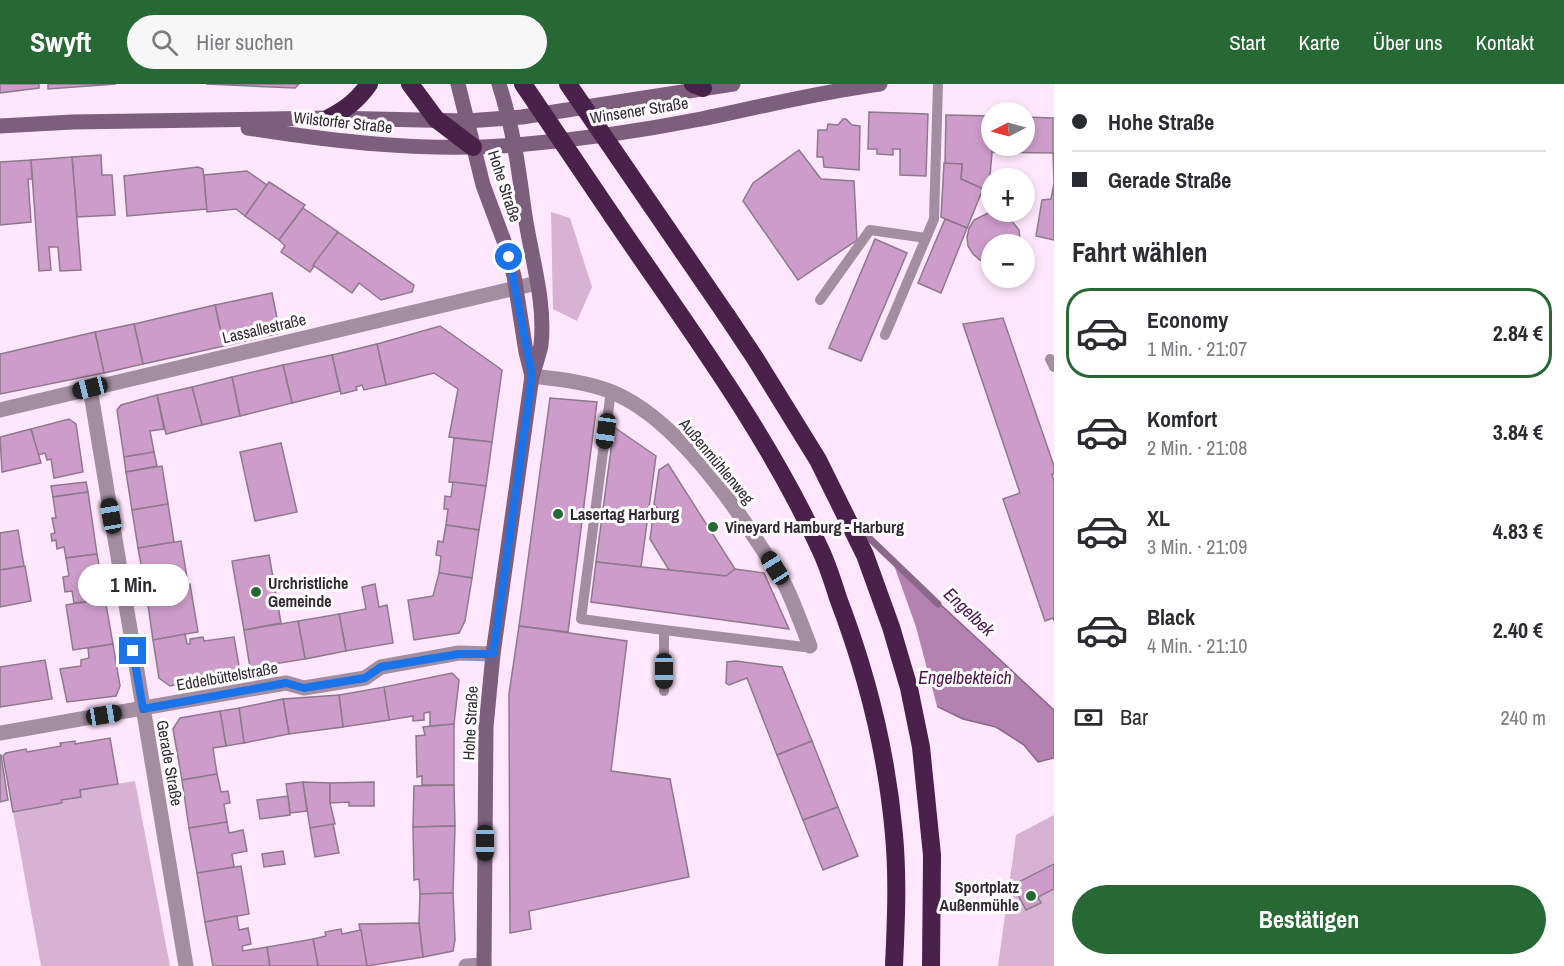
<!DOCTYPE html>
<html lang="de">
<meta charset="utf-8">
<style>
:root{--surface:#fff;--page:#f7f7f7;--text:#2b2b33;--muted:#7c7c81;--line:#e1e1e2;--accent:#266934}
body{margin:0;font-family:"Archivo Narrow",sans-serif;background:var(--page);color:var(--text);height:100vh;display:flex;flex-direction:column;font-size:22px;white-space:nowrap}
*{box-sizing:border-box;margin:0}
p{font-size:20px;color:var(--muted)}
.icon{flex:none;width:33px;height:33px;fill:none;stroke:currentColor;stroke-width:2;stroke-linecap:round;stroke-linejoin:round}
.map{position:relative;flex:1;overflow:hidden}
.drawer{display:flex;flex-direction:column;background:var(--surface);width:510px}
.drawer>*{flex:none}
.hud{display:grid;align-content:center;height:132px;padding:0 18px;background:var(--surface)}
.needle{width:39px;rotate:264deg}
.controls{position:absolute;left:981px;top:18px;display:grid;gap:12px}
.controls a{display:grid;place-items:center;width:54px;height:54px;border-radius:50%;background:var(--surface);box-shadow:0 3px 9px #0003;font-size:30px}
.end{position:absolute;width:27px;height:27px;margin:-14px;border:8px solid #1a73e8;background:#fff;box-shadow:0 0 0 3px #fff}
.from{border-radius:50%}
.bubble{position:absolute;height:42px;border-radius:21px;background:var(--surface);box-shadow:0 3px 9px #0003;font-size:20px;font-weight:800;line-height:42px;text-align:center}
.car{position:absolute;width:18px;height:36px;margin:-18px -9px;border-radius:8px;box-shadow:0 0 4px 2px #0007;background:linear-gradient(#222 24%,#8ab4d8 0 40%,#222 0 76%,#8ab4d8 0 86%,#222 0)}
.hud b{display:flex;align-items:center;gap:21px;height:57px;font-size:22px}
.hud b+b{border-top:2px solid var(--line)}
.hud i{width:15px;height:15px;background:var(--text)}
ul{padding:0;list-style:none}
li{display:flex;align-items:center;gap:18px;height:90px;margin:0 12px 9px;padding:0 6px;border:3px solid transparent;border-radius:24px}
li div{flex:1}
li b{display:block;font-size:22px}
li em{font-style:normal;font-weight:800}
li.selected{border-color:var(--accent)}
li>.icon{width:54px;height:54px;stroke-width:1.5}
h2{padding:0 18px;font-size:27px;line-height:72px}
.pay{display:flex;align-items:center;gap:15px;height:66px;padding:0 18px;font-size:22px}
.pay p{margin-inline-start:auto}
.primary-button{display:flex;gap:12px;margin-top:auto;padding:12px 18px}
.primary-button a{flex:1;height:69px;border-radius:36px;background:var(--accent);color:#fff;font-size:24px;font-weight:800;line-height:69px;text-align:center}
header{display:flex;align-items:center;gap:36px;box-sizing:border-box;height:84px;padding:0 30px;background:var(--accent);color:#fff}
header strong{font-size:28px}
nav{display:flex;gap:33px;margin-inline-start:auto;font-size:21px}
.search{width:420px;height:54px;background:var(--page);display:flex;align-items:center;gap:15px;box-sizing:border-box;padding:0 21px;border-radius:33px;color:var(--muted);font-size:22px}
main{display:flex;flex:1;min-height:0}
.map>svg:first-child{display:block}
</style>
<header>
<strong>Swyft</strong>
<div class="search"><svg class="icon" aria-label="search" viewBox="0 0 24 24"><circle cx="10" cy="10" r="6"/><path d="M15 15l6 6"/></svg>Hier suchen</div>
<nav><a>Start</a><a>Karte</a><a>Über uns</a><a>Kontakt</a></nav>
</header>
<main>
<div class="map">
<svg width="1054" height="882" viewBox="0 0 1054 882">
<rect width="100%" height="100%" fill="#fee7fc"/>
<g fill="#d7b2d5">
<path d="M551,128L570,134L592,203L577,237L553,225Z"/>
<path d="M135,697L170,882H41L13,728L61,719V716L81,713L80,706Z"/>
<path d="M1054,731V882H998L1016,751Z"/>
</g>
<path fill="#b382b1" stroke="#8c678b" stroke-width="1.5" d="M885,469L1054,626V674L1038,678L1024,661L996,643L963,635L930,619Z"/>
<path fill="#fee7fc" d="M884,466H886L895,484L916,543L938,626L927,620L907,546L882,470Z"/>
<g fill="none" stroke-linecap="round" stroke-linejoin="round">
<path stroke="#8c678b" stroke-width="7" d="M864,449L938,520"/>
</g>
<g fill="#cd9ccb" stroke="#8d798b" stroke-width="1.5">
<path d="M0,0H39V4L0,9Z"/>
<path d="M48,0H116L48,5Z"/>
<path d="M206,0H299L295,4Z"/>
<path d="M869,28L928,30L926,92L900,91V65H893V71L877,70V65H868Z"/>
<path d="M946,31L992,32V68L989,104L983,105L961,95L962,80H945Z"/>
<path d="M1024,33L1053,34V69L992,68V62H1024Z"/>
<path d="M843,35H846L852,41L860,42L859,86L824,83L823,73H817L818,46H827L828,40L838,41Z"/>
<path d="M799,66L821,95L854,97L857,156L798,196L743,117L753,99Z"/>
<path d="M1053,69H1054V156L1036,152L1042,116L1051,115L1054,99Z"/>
<path d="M101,71L102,91H112L115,131L77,133L72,73Z"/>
<path d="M72,73L81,186L60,187L58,163H49L51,186L39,187L31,76Z"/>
<path d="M31,76L32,95H28L31,138L0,141V78Z"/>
<path d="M944,79L962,80L961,95L983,105L967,144L941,133Z"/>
<path d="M198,83L203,85L207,125L127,132L124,92Z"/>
<path d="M247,87L267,101L245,132L236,125L207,128L204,91Z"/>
<path d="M269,98L305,121L279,156L245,132Z"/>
<path d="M303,124L338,148L310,188L281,168L285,162L279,156Z"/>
<path d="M990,128H999L1008,132L1019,146L1020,155L1019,160H992V180L980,176L973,170L968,162L967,153L969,144L974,136Z"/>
<path d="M945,135L967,144L941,209L918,199Z"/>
<path d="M338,148L414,201L412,208L381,216L359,199L352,209L313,181Z"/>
<path d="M875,155L907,169L861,277L829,264Z"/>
<path d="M272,209L280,249L224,262L215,221Z"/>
<path d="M215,221L224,262L143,280L134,240Z"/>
<path d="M1003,234L1054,382V390H1052L1054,398V537L1053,534L1045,537L1003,415L1020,409L963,240Z"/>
<path d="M134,240L143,280L104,289L95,248Z"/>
<path d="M440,242L502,286L492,358L449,353L458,305L434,289L386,301L377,260Z"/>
<path d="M95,248L104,289L0,310V270Z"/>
<path d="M377,260L386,301L364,306L362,301L356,303L357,306L341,310L332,271Z"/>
<path d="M332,271L340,307L292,319L283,281Z"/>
<path d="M283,281L292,319L240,332L232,293Z"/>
<path d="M232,293L240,332L202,341L192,303Z"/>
<path d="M192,303L202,341L166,350L157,311Z"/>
<path d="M157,311L164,345L150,347L154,368L124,373L117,326L121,321Z"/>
<path d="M550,314L597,318L568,548L519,542Z"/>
<path d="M69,335L76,340L83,388L54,394L51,375L47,376L45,369L38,371L31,345Z"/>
<path d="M614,343L656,372L641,483L596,478Z"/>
<path d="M31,345L41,379L2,388L0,353Z"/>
<path d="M454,354L492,358L486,402L449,398Z"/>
<path d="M281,359L297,428L255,437L240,368Z"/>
<path d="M154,368L157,382L126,388L124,373Z"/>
<path d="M668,380L735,485L726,492L669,486L650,455L654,426L657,424L654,420L659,386Z"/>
<path d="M162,382L168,420L132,426L126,388Z"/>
<path d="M86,398L88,408L53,413L51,402Z"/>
<path d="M453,398L486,402L479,446L446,441L448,425H444L445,412L451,413Z"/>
<path d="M88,408L97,470L66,474L64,463L57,465L56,456L52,457L51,450L55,449L52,434H56L53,413Z"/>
<path d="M168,420L174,458L138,464L132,426Z"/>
<path d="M446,441L479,446L472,494L439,489L441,472L436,471L438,457L443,458Z"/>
<path d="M18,446L24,482L0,486V449Z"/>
<path d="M181,457L188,500L146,507L138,464Z"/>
<path d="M97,470L105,515L74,519L72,507L65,508L63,493L69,492L66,474Z"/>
<path d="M269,471L281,539L244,546L232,477Z"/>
<path d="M596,478L726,492L735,485L764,489L789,545L591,518Z"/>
<path d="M25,482L31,517L0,523V486Z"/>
<path d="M439,489L472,494L465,537L459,549L414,556L408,516L433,512Z"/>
<path d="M190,500L198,548L153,556L146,507Z"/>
<path d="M375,500L379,523L387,521L393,559L346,567L339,530L366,525L362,503Z"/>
<path d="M105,515L113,560L73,566L66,521Z"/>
<path d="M339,530L346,567L305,575L298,537Z"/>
<path d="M298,537L305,575L250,584L244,546Z"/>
<path d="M519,542L627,557L611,687L670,695L689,793L529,827L531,845L510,849L509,610Z"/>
<path d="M185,550L187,560H190V555L203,553L204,557L234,553L240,588L170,602L159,594L153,556Z"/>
<path d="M113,560L120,602L116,612L67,618L60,585L81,582V576L89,574L88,564Z"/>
<path d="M45,576L52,615L0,623V583Z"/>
<path d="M736,577L782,583L812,657L777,671L747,594L729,601L726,599L727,578Z"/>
<path d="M452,589L459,596L454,640L430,642V628L424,629V636L413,637V632L389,636L384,603Z"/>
<path d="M384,603L389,636L343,643L339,611Z"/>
<path d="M339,611L343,643L289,650L283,615Z"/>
<path d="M283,615L289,650L244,659L239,624Z"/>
<path d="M239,624L244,659L226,662L220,627Z"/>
<path d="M220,627L226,662L213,664L217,690L182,696L173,645L180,634Z"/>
<path d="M454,640V701H422V692L417,693L416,652L425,651L423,643Z"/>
<path d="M110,654L118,700L80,706L81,713L61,716L62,719L13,728L3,672L6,669L26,665L27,668L61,662L60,659L75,657V660Z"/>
<path d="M812,657L838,723L803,736L777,671Z"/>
<path d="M1,671L8,716L0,718V672Z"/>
<path d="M217,690L221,708L228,707L230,719L224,720L227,738L189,744L182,696Z"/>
<path d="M303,698L307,727L290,729L286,700Z"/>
<path d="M303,698L330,699V719L335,740L310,744Z"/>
<path d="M374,698V722H349V718L330,719V699Z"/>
<path d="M454,701L455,742L413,743L414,702Z"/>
<path d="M288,712L290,731L260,735L257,716Z"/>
<path d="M838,723L858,772L823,786L803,736Z"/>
<path d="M227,738L229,749L243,746L247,767L232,770L234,783L197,789L189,744Z"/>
<path d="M333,740L339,769L315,773L310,744Z"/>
<path d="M455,742L453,809L420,810L419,795L414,796L413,743Z"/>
<path d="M283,767L285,780L264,783L262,770Z"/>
<path d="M1054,780V805L1038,813L1041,819L1026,826L1013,801Z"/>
<path d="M241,782L249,830L205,838L197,789Z"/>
<path d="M453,809L455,856L453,867L423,873L419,839L420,810Z"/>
<path d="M237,832L239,846L248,844L251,860L242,862L243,867L267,863L270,882H213L205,838Z"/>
<path d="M419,839L423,873L367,882L359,840Z"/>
<path d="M341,845L342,850L361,846L367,882H318L313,855L326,852L325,848Z"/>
<path d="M313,855L318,882H270L267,863Z"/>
</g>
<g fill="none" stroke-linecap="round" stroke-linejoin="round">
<g stroke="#a38da1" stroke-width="10">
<path d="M820,216L870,146L926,154"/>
<path d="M885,251L934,135L938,0"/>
<path d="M1050,275L1054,283"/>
<path d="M611,307L581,535L664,546"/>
<path d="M664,607V546L804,563L810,562"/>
</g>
<g stroke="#a38da1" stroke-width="15">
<path d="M532,292C558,295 588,298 612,308C672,333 725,407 759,460C768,474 779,488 786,503C795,522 802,542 810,562"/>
<path d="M90,304L186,882"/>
<path d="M0,326L537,199"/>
<path d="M0,649L286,599L304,604L365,594L381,583L459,569L493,570"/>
<path d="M466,882L484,881"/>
</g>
<g stroke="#7d5e7c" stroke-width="15">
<path d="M458,0L483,101L504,157L514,192L526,268L532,292"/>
<path d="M0,42L72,38L329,34L467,37L522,33L733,0"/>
<path d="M248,44C336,58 426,68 516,61C577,56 640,47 701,35C760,23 819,8 880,0"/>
<path d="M484,882L486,643L493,570L532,292C535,282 539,272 541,261C546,216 530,170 524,125C518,80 513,44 499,0"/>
</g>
<g stroke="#4a214a" stroke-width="18">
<path d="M410,0L436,35L473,63"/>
<path d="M693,0L703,4"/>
<path d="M329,34C346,25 358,16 369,0"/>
<path d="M613,133C686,241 767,348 821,467C828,482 833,498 838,514C867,590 887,670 894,751C898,794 896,838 894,882"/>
<path d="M727,232L755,274L818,376L865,471L891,543L909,604L921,663L932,771L931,882"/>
</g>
<g stroke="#4a214a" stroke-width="18">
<path d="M523,0L613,133"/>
<path d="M568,0L727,232"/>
</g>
</g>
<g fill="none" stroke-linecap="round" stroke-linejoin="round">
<path stroke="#1a73e8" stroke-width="8" d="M133,567L143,625L286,599L304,604L365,594L381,583L459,570H493L532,292L509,173"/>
</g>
<g fill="#266934" stroke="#fdfdfd" stroke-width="2">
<circle cx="558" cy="430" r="6"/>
<circle cx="713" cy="443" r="6"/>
<circle cx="256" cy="508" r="6"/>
<circle cx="1031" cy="812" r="6"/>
</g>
<g text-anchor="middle" stroke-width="6" stroke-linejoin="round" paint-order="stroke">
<g font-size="16" fill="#312931" stroke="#fdfdfd">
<text transform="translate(639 26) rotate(-9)" y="6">Winsener Straße</text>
<text transform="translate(343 38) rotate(6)" y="6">Wilstorfer Straße</text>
<text transform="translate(505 102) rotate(72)" y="6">Hohe Straße</text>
<text transform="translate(264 244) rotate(-13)" y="6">Lassallestraße</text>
<text transform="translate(717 377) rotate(50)" y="6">Außenmühlenweg</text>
<text transform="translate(227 592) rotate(-10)" y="6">Eddelbüttelstraße</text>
<text transform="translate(470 639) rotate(-87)" y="6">Hohe Straße</text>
<text transform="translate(170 679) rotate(80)" y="6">Gerade Straße</text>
</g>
<g font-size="16" font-weight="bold" fill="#312931" stroke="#fdfdfd" text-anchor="start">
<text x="570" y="436">Lasertag Harburg</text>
<text x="725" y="449">Vineyard Hamburg - Harburg</text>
<text x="268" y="505">Urchristliche<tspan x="268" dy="18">Gemeinde</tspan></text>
<text x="1019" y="809" text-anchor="end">Sportplatz<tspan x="1019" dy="18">Außenmühle</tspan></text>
</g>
<g font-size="18" font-style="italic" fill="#4e134e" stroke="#fdfdfd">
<text transform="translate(969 528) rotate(43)" y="6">Engelbek</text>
<text x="965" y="600">Engelbekteich</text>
</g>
</g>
</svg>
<div class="controls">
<a><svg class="needle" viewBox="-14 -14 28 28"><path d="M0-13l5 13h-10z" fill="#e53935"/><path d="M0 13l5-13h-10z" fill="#7c7c81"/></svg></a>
<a>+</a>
<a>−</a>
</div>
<i class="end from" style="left:509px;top:173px"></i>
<i class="end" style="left:133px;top:567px"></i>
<div class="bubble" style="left:78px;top:480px;width:111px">1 Min.</div>
<i class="car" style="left:90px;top:304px;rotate:256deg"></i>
<i class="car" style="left:606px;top:347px;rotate:188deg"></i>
<i class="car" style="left:111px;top:432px;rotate:350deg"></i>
<i class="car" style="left:775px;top:484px;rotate:328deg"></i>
<i class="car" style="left:664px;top:587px;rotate:180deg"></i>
<i class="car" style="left:104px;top:631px;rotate:81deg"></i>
<i class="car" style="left:485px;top:759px;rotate:180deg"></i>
</div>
<section class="drawer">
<div class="hud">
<b><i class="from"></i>Hohe Straße</b>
<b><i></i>Gerade Straße</b>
</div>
<h2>Fahrt wählen</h2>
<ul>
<li class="selected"><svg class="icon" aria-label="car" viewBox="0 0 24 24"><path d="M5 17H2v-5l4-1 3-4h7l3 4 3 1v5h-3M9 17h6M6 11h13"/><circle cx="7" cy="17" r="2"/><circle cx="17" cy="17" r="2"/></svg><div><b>Economy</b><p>1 Min. · 21:07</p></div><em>2.84 €</em></li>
<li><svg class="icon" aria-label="car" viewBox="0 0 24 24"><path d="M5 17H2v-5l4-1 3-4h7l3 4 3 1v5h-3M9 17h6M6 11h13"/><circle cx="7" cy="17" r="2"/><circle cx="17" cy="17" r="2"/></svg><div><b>Komfort</b><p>2 Min. · 21:08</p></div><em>3.84 €</em></li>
<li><svg class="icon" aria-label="car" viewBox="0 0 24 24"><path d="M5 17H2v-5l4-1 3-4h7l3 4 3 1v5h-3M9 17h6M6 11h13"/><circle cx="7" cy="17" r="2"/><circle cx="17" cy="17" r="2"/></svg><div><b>XL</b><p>3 Min. · 21:09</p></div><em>4.83 €</em></li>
<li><svg class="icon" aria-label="car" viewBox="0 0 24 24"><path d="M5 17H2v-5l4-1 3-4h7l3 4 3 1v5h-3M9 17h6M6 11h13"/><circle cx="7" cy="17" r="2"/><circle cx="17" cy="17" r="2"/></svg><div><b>Black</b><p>4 Min. · 21:10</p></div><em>2.40 €</em></li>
</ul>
<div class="pay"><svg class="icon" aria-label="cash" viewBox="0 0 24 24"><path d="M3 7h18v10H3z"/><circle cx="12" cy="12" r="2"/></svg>Bar<p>240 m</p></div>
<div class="primary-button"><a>Bestätigen</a></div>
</section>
</main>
